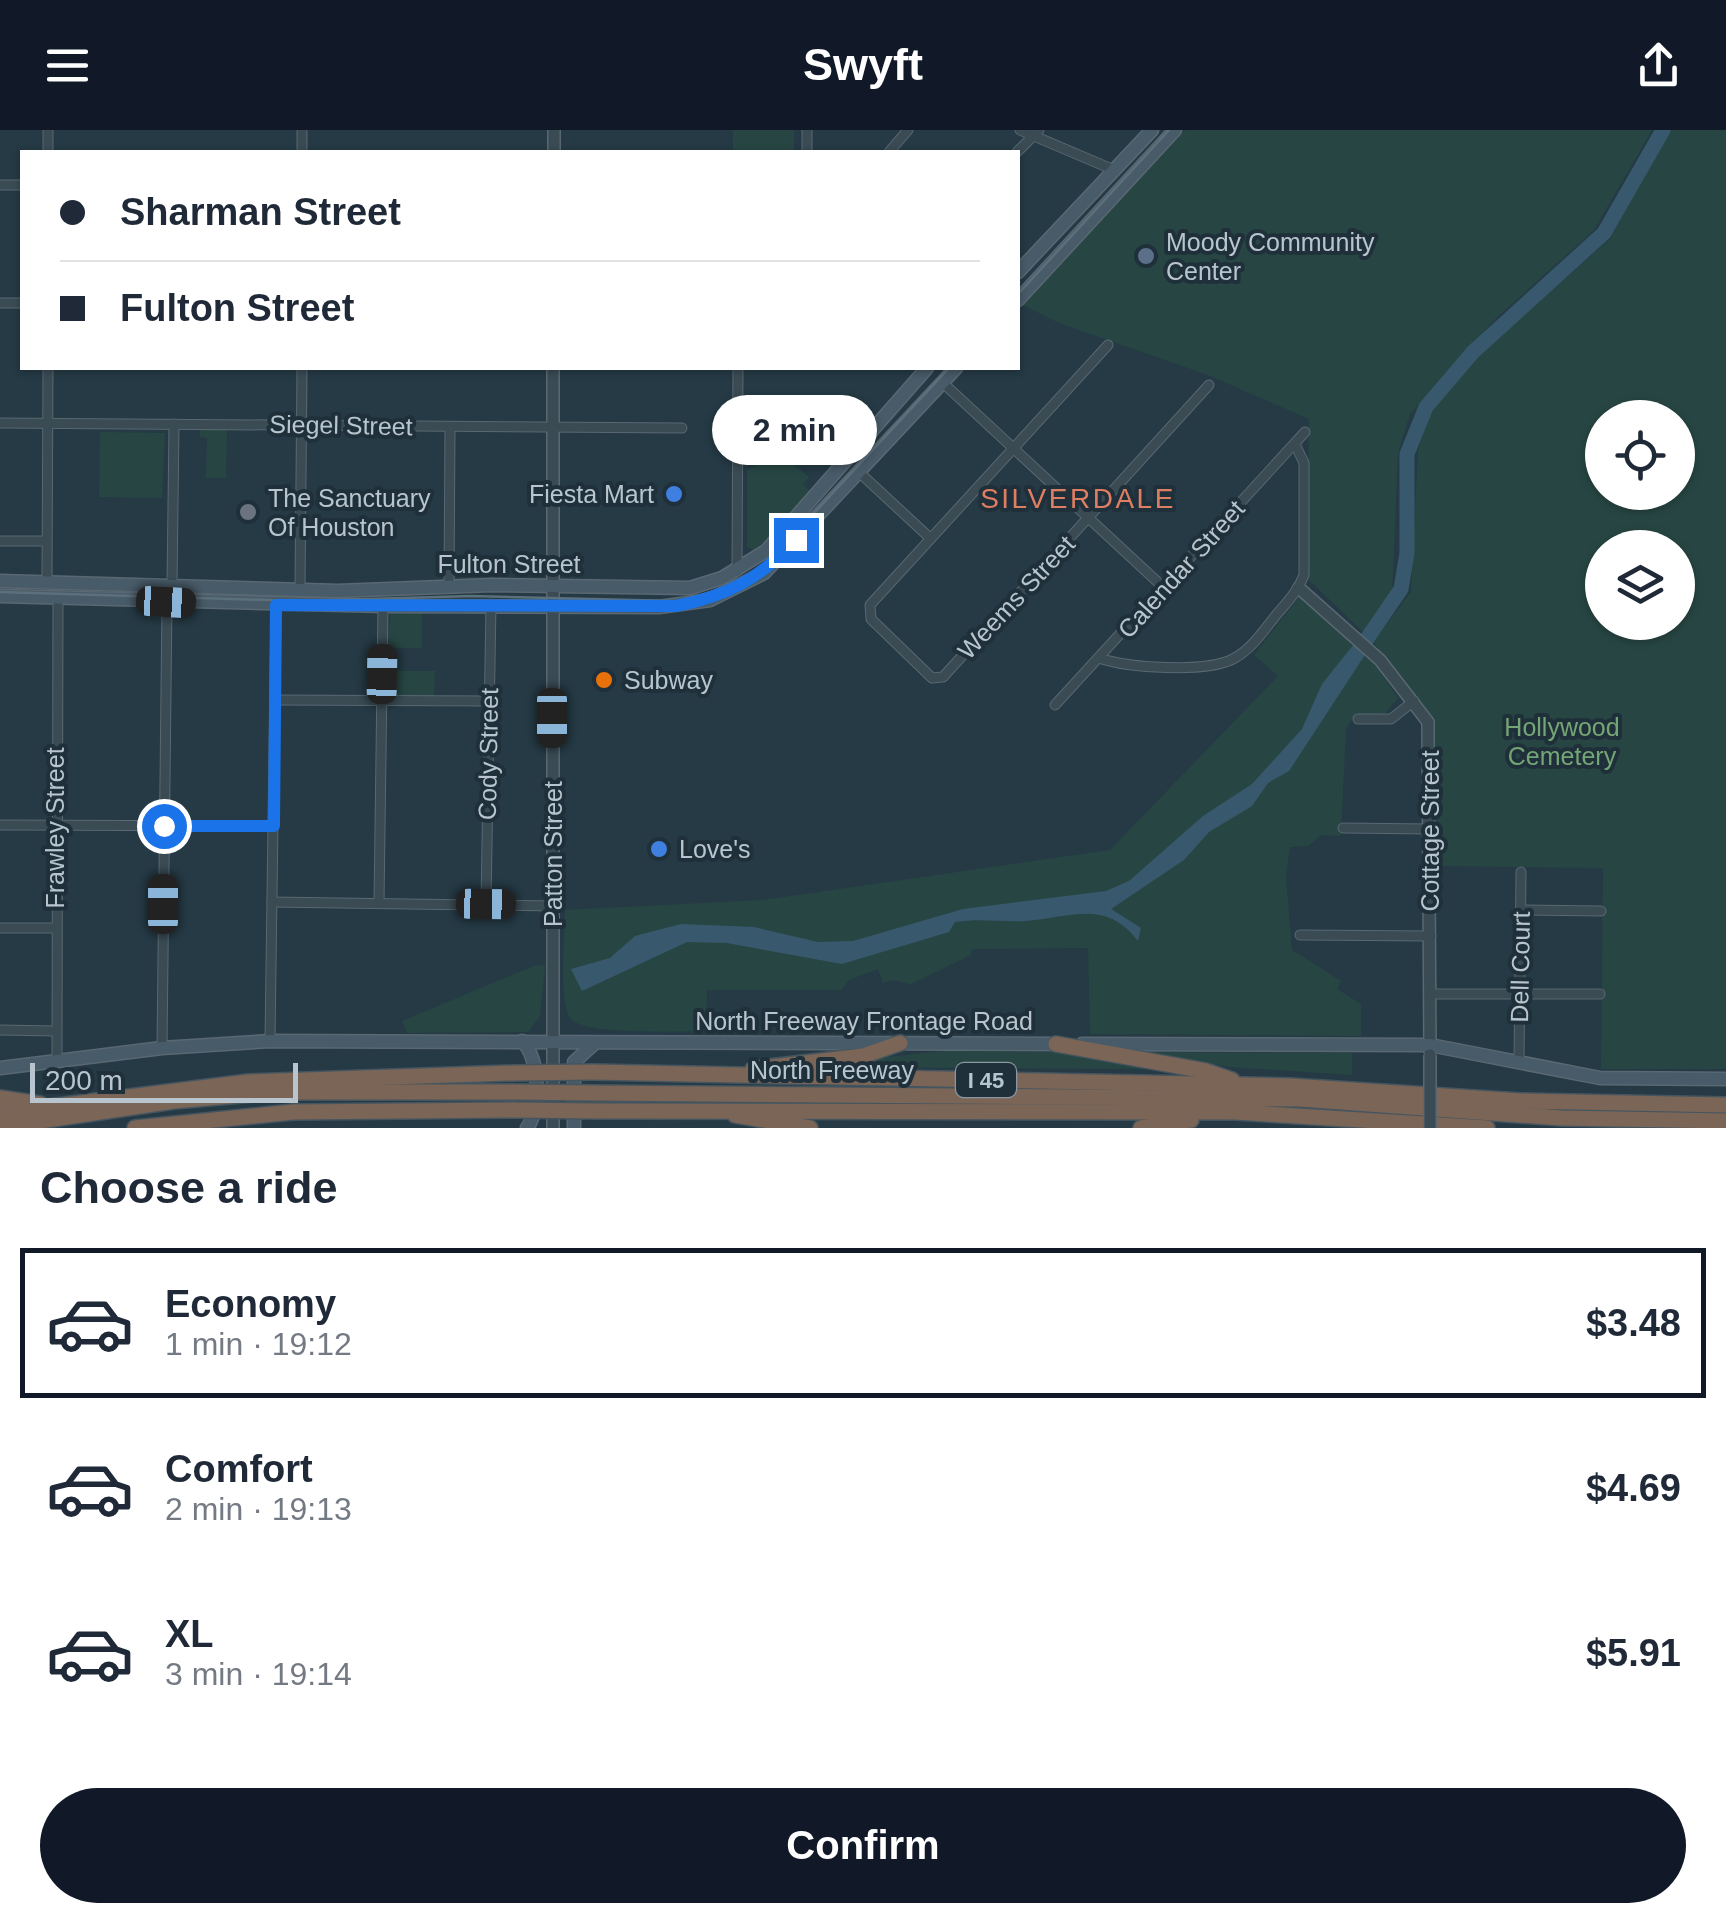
<!DOCTYPE html>
<meta charset="utf-8">
<style>
:root{--surface:#fff;--page:#f6f6f7;--text:#1f2937;--muted:#747a83;--line:#e0e1e3;--accent:#111827}
body{margin:0;font-family:Arial,sans-serif;background:var(--page);color:var(--text);height:100vh;display:flex;flex-direction:column;font-size:38px;white-space:nowrap}
*{box-sizing:border-box;margin:0}
p{font-size:32px;color:var(--muted)}
.icon{flex:none;width:55px;height:55px;fill:none;stroke:currentColor;stroke-width:2;stroke-linecap:round;stroke-linejoin:round}
.map{position:relative;height:998px;overflow:hidden}
.details{display:flex;flex-direction:column;background:var(--surface);flex:1}
.details>*{flex:none}
.guide{position:absolute;left:20px;top:20px;width:1000px;height:220px;border-radius:0px;box-shadow:0 2px 8px #0004;display:grid;align-content:center;height:220px;padding:0 40px;background:var(--surface)}
.controls{position:absolute;left:1585px;top:270px;display:grid;gap:20px}
.controls a{display:grid;place-items:center;width:110px;height:110px;border-radius:50%;background:var(--surface);box-shadow:0 2px 8px #0004;font-size:50px}
.scale{position:absolute;left:30px;bottom:25px;width:268px;box-sizing:border-box;padding-left:10px;border:5px solid #b8c5ce;border-top:0;font-size:28px;line-height:35px;white-space:nowrap;color:#b8c5ce;-webkit-text-stroke:8px #1f303a;paint-order:stroke}
.end{position:absolute;width:45px;height:45px;margin:-22px;border:12px solid #1a73e8;background:#fff;box-shadow:0 0 0 5px #fff}
.from{border-radius:50%}
.bubble{position:absolute;height:70px;border-radius:35px;background:var(--surface);box-shadow:0 2px 8px #0004;font-size:32px;font-weight:800;line-height:70px;text-align:center}
.car{position:absolute;width:30px;height:60px;margin:-30px -15px;border-radius:12px;box-shadow:0 0 8px 2px #0007;background:linear-gradient(#222 24%,#8ab4d8 0 40%,#222 0 76%,#8ab4d8 0 86%,#222 0)}
.guide b{display:flex;align-items:center;gap:35px;height:95px;font-size:38px}
.guide b+b{border-top:2px solid var(--line)}
.guide i{width:25px;height:25px;background:var(--text)}
ul{padding:0;list-style:none}
li{display:flex;align-items:center;gap:30px;height:150px;margin:0 20px 15px;padding:0 20px;border:5px solid transparent;border-radius:0px}
li div{flex:1}
li b{display:block;font-size:38px}
li em{font-style:normal;font-weight:800}
li.current{border-color:var(--accent)}
li>.icon{width:90px;height:90px;stroke-width:1.5}
h2{padding:0 40px;font-size:45px;line-height:120px}
.primary-button{display:flex;gap:20px;margin-top:auto;padding:20px 40px}
.primary-button a{flex:1;height:115px;border-radius:60px;background:var(--accent);color:#fff;font-size:40px;font-weight:800;line-height:115px;text-align:center}
header{display:flex;justify-content:space-between;align-items:center;height:130px;padding:0 40px;background:var(--accent);color:#fff;font-size:45px;font-weight:800}
.map>svg:first-child{display:block}
</style>
<header><svg class="icon" aria-label="menu" viewBox="0 0 24 24"><path d="M4 6h16M4 12h16M4 18h16"/></svg>Swyft<svg class="icon" aria-label="share" viewBox="0 0 24 24"><path d="M12 15V3M7 8l5-5 5 5M5 13v7h14v-7"/></svg></header>
<div class="map">
<svg width="1726" height="998" viewBox="0 0 1726 998">
<rect width="100%" height="100%" fill="#253a45"/>
<g fill="#274643" fill-rule="evenodd">
<rect x="733" y="0" width="61" height="22"/>
<path d="M1185,0H1652L1594,100L1495,189L1410,284L1398,323L1392,464L1363,502L1307,448L1309,289L1208,245L1059,193L1019,173Z"/>
<path d="M1666,0H1726V939H1601L1603,738L1438,736L1435,589L1373,512L1411,462L1418,319L1432,280L1477,227L1610,109ZM1602,288H1678V362H1602ZM1602,418H1678V492H1602Z"/>
<path d="M200,299H227L226,348H206L207,308L200,307Z"/>
<path d="M100,302L165,303L162,368L99,367Z"/>
<path d="M779,324L809,347L803,354L811,362L755,421L747,417V340Z"/>
<path d="M1299,467L1377,537L1398,568L1385,583L1354,586L1346,598L1341,706L1321,705L1308,716L1290,717L1286,746L1292,820L1341,851L1337,859L1361,874V906L1090,904L1088,818L972,819L971,825L911,854L893,850L883,853L878,839L849,850L841,860H707L706,901C682,901 583,906 570,888C558,869 565,804 565,780L763,770L1110,720L1278,546L1254,525Z"/>
<path d="M422,479V518H387L391,480Z"/>
<path d="M390,541H435L434,568H390Z"/>
<path d="M536,835L545,836L540,886L528,902L407,903L402,891Z"/>
<path d="M942,921L1080,922L1147,934V939L842,937L844,932Z"/>
<path d="M1136,922L1352,923V945L1230,937Z"/>
</g>
<path fill="#38596d" d="M1366,499L1376,508L1289,641L1268,653L1252,676L1209,702L1184,730L1111,779L1141,798L1138,811C1106,768 1069,788 1025,791C1001,792 979,788 955,792L949,802L842,834L727,813L687,812L582,861L571,839L610,828L635,806L681,794L754,797L818,812L853,811L963,779L1106,761L1129,751L1203,686L1252,654L1302,599L1322,554Z"/>
<g fill="none" stroke-linecap="round" stroke-linejoin="round">
<path stroke="#38596d" stroke-width="15" d="M1360,519L1401,459L1407,423V324L1426,277L1473,222L1604,103L1663,0"/>
<g stroke="#596872" stroke-width="11">
<g id="minor">
<path d="M807,0V22"/>
<path d="M1020,0L1114,40"/>
<path d="M48,22V0"/>
<path d="M302,22V0"/>
<path d="M889,22L908,0"/>
<path d="M1017,22L1039,0"/>
<path d="M0,55H22"/>
<path d="M0,173H22"/>
<path d="M1108,215L870,475L871,489L932,548L943,547L1209,255"/>
<path d="M942,252L1163,457"/>
<path d="M0,293L682,298"/>
<path d="M860,343L930,408"/>
<path d="M0,411H46"/>
<path d="M737,441L738,238"/>
<path d="M47,451L48,238"/>
<path d="M172,456L174,294"/>
<path d="M449,456L450,297"/>
<path d="M300,458L302,238"/>
<path d="M1099,528C1128,538 1205,543 1233,529C1252,519 1264,500 1277,484C1287,472 1298,461 1304,445V333L1295,314"/>
<path d="M275,570L489,571"/>
<path d="M1055,575L1305,302"/>
<path d="M1358,589H1391L1414,571"/>
<path d="M0,695L273,696"/>
<path d="M1343,698L1430,699"/>
<path d="M272,772L554,776"/>
<path d="M379,773L383,476"/>
<path d="M486,774L491,474"/>
<path d="M1520,780L1601,781"/>
<path d="M0,798H55"/>
<path d="M1300,805L1431,806"/>
<path d="M1431,864H1600"/>
<path d="M0,900L55,901"/>
<path d="M270,911L276,475"/>
<path d="M162,918L167,472"/>
<path d="M57,929L58,467"/>
<path d="M1519,932L1521,742"/>
</g>
</g>
<g stroke="#596872" stroke-width="14">
<g id="tertiary">
<path d="M554,22V0"/>
<path d="M553,238V998"/>
<path d="M1299,458L1380,530L1428,592L1430,921"/>
</g>
</g>
<g stroke="#596872" stroke-width="15">
<g id="secondary">
<path d="M1018,142L1152,0"/>
<path d="M1018,170L1175,0"/>
<path d="M0,451L338,461L492,455L690,458L722,448L766,421L927,238"/>
<path d="M0,466L383,476L659,477L710,470L764,443L956,238"/>
<path d="M522,911C540,927 541,979 527,998"/>
<path d="M1082,914L1430,915L1600,948L1726,949"/>
<path d="M0,938L162,918L270,911L1062,914"/>
<path d="M574,998V932L595,913"/>
</g>
</g>
<g stroke="#45555f" stroke-width="18">
<g id="motorway">
<path d="M1056,914L1206,941L1232,950"/>
<path d="M753,939L863,926L900,913"/>
<path d="M593,942L1291,956L1521,971L1726,975"/>
<path d="M594,963L1300,969L1562,988L1726,991"/>
<path d="M0,968L40,974"/>
<path d="M597,981L1235,982L1487,998"/>
<path d="M0,983L248,952L513,943"/>
<path d="M735,985L810,998"/>
<path d="M0,997L174,971L277,962H514"/>
<path d="M135,998L293,982L514,980"/>
<path d="M1141,998L1191,990"/>
</g>
</g>
<use href="#minor" stroke="#3a4b54" stroke-width="9"/>
<use href="#tertiary" stroke="#3a4b54" stroke-width="11"/>
<use href="#secondary" stroke="#485b68" stroke-width="12"/>
<use href="#motorway" stroke="#7b6557" stroke-width="15"/>
<g stroke="#5c707c" stroke-width="2.5">
<path d="M1018,164L1169,0"/>
<path d="M0,462L301,471L471,466L677,471C714,463 745,453 773,427L949,238"/>
</g>
<g stroke="#596872" stroke-width="14" stroke-linecap="butt">
<path id="tertiary-bridge" d="M1430,998V925"/>
</g>
<g stroke="#45555f" stroke-width="18" stroke-linecap="butt">
<g id="motorway-bridge">
<path d="M513,943L593,942"/>
<path d="M514,962L594,963"/>
<path d="M514,980L597,981"/>
</g>
</g>
<use href="#tertiary-bridge" stroke="#3a4b54" stroke-width="11"/>
<use href="#motorway-bridge" stroke="#7b6557" stroke-width="15"/>
</g>
<g fill="none" stroke-linecap="round" stroke-linejoin="round">
<path stroke="#1a73e8" stroke-width="12" d="M164,696H274L276,475L676,476C728,466 760,448 796,410"/>
</g>
<circle fill="#5c6f8a" stroke="#1f303a" stroke-width="4" cx="1146" cy="126" r="10"/>
<g fill="#3f7fe0" stroke="#1f303a" stroke-width="4">
<circle cx="674" cy="364" r="10"/>
<circle cx="659" cy="719" r="10"/>
</g>
<circle fill="#6b7280" stroke="#1f303a" stroke-width="4" cx="248" cy="382" r="10"/>
<circle fill="#e8710a" stroke="#1f303a" stroke-width="4" cx="604" cy="550" r="10"/>
<g text-anchor="middle" stroke-width="8" stroke-linejoin="round" paint-order="stroke">
<rect fill="#1f303a" stroke="#8a98a2" stroke-width="2.5" x="956" y="933" width="60" height="34" rx="8"/>
<g font-size="22" font-weight="bold" fill="#b8c5ce">
<text x="986" y="958">I 45</text>
</g>
<g font-size="25" fill="#b8c5ce" stroke="#1f303a" text-anchor="start">
<text x="1166" y="121">Moody Community<tspan x="1166" dy="29">Center</tspan></text>
<text x="654" y="373" text-anchor="end">Fiesta Mart</text>
<text x="268" y="377">The Sanctuary<tspan x="268" dy="29">Of Houston</tspan></text>
<text x="624" y="559">Subway</text>
<text x="679" y="728">Love's</text>
</g>
<g font-size="25" fill="#b8c5ce" stroke="#1f303a">
<text transform="translate(341 295) rotate(1)" y="9">Siegel Street</text>
<text x="509" y="443">Fulton Street</text>
<text transform="translate(1181 439) rotate(-48)" y="9">Calendar Street</text>
<text transform="translate(1016 467) rotate(-47)" y="9">Weems Street</text>
<text transform="translate(488 624) rotate(-89)" y="9">Cody Street</text>
<text transform="translate(55 698) rotate(-90)" y="9">Frawley Street</text>
<text transform="translate(1430 701) rotate(-90)" y="9">Cottage Street</text>
<text transform="translate(553 724) rotate(-90)" y="9">Patton Street</text>
<text transform="translate(1520 837) rotate(-89)" y="9">Dell Court</text>
<text x="864" y="900">North Freeway Frontage Road</text>
<text x="832" y="949">North Freeway</text>
</g>
<g font-size="25" fill="#74a575" stroke="#1f303a">
<text x="1562" y="606">Hollywood<tspan x="1562" dy="29">Cemetery</tspan></text>
</g>
<g font-size="28" letter-spacing="2.5" fill="#de7e63" stroke="#1f303a">
<text x="1078" y="378">SILVERDALE</text>
</g>
</g>
</svg>
<div class="controls">
<a><svg class="icon" aria-label="locate" viewBox="0 0 24 24"><circle cx="12" cy="12" r="6"/><path d="M12 2v4M12 18v4M2 12h4M18 12h4"/></svg></a>
<a><svg class="icon" aria-label="layers" viewBox="0 0 24 24"><path d="M12 4l9 5-9 5-9-5zM3 14l9 5 9-5"/></svg></a>
</div>
<div class="scale">200 m</div>
<i class="end from" style="left:164px;top:696px"></i>
<i class="end" style="left:796px;top:410px"></i>
<div class="bubble" style="left:712px;top:265px;width:165px">2 min</div>
<i class="car" style="left:166px;top:472px;rotate:93deg"></i>
<i class="car" style="left:382px;top:544px;rotate:1deg"></i>
<i class="car" style="left:552px;top:588px;rotate:180deg"></i>
<i class="car" style="left:163px;top:774px;rotate:0deg"></i>
<i class="car" style="left:486px;top:774px;rotate:91deg"></i>
<div class="guide">
<b><i class="from"></i>Sharman Street</b>
<b><i></i>Fulton Street</b>
</div>
</div>
<section class="details">
<h2>Choose a ride</h2>
<ul>
<li class="current"><svg class="icon" aria-label="car" viewBox="0 0 24 24"><path d="M5 17H2v-5l4-1 3-4h7l3 4 3 1v5h-3M9 17h6M6 11h13"/><circle cx="7" cy="17" r="2"/><circle cx="17" cy="17" r="2"/></svg><div><b>Economy</b><p>1 min · 19:12</p></div><em>$3.48</em></li>
<li><svg class="icon" aria-label="car" viewBox="0 0 24 24"><path d="M5 17H2v-5l4-1 3-4h7l3 4 3 1v5h-3M9 17h6M6 11h13"/><circle cx="7" cy="17" r="2"/><circle cx="17" cy="17" r="2"/></svg><div><b>Comfort</b><p>2 min · 19:13</p></div><em>$4.69</em></li>
<li><svg class="icon" aria-label="car" viewBox="0 0 24 24"><path d="M5 17H2v-5l4-1 3-4h7l3 4 3 1v5h-3M9 17h6M6 11h13"/><circle cx="7" cy="17" r="2"/><circle cx="17" cy="17" r="2"/></svg><div><b>XL</b><p>3 min · 19:14</p></div><em>$5.91</em></li>
</ul>
<div class="primary-button"><a>Confirm</a></div>
</section>
